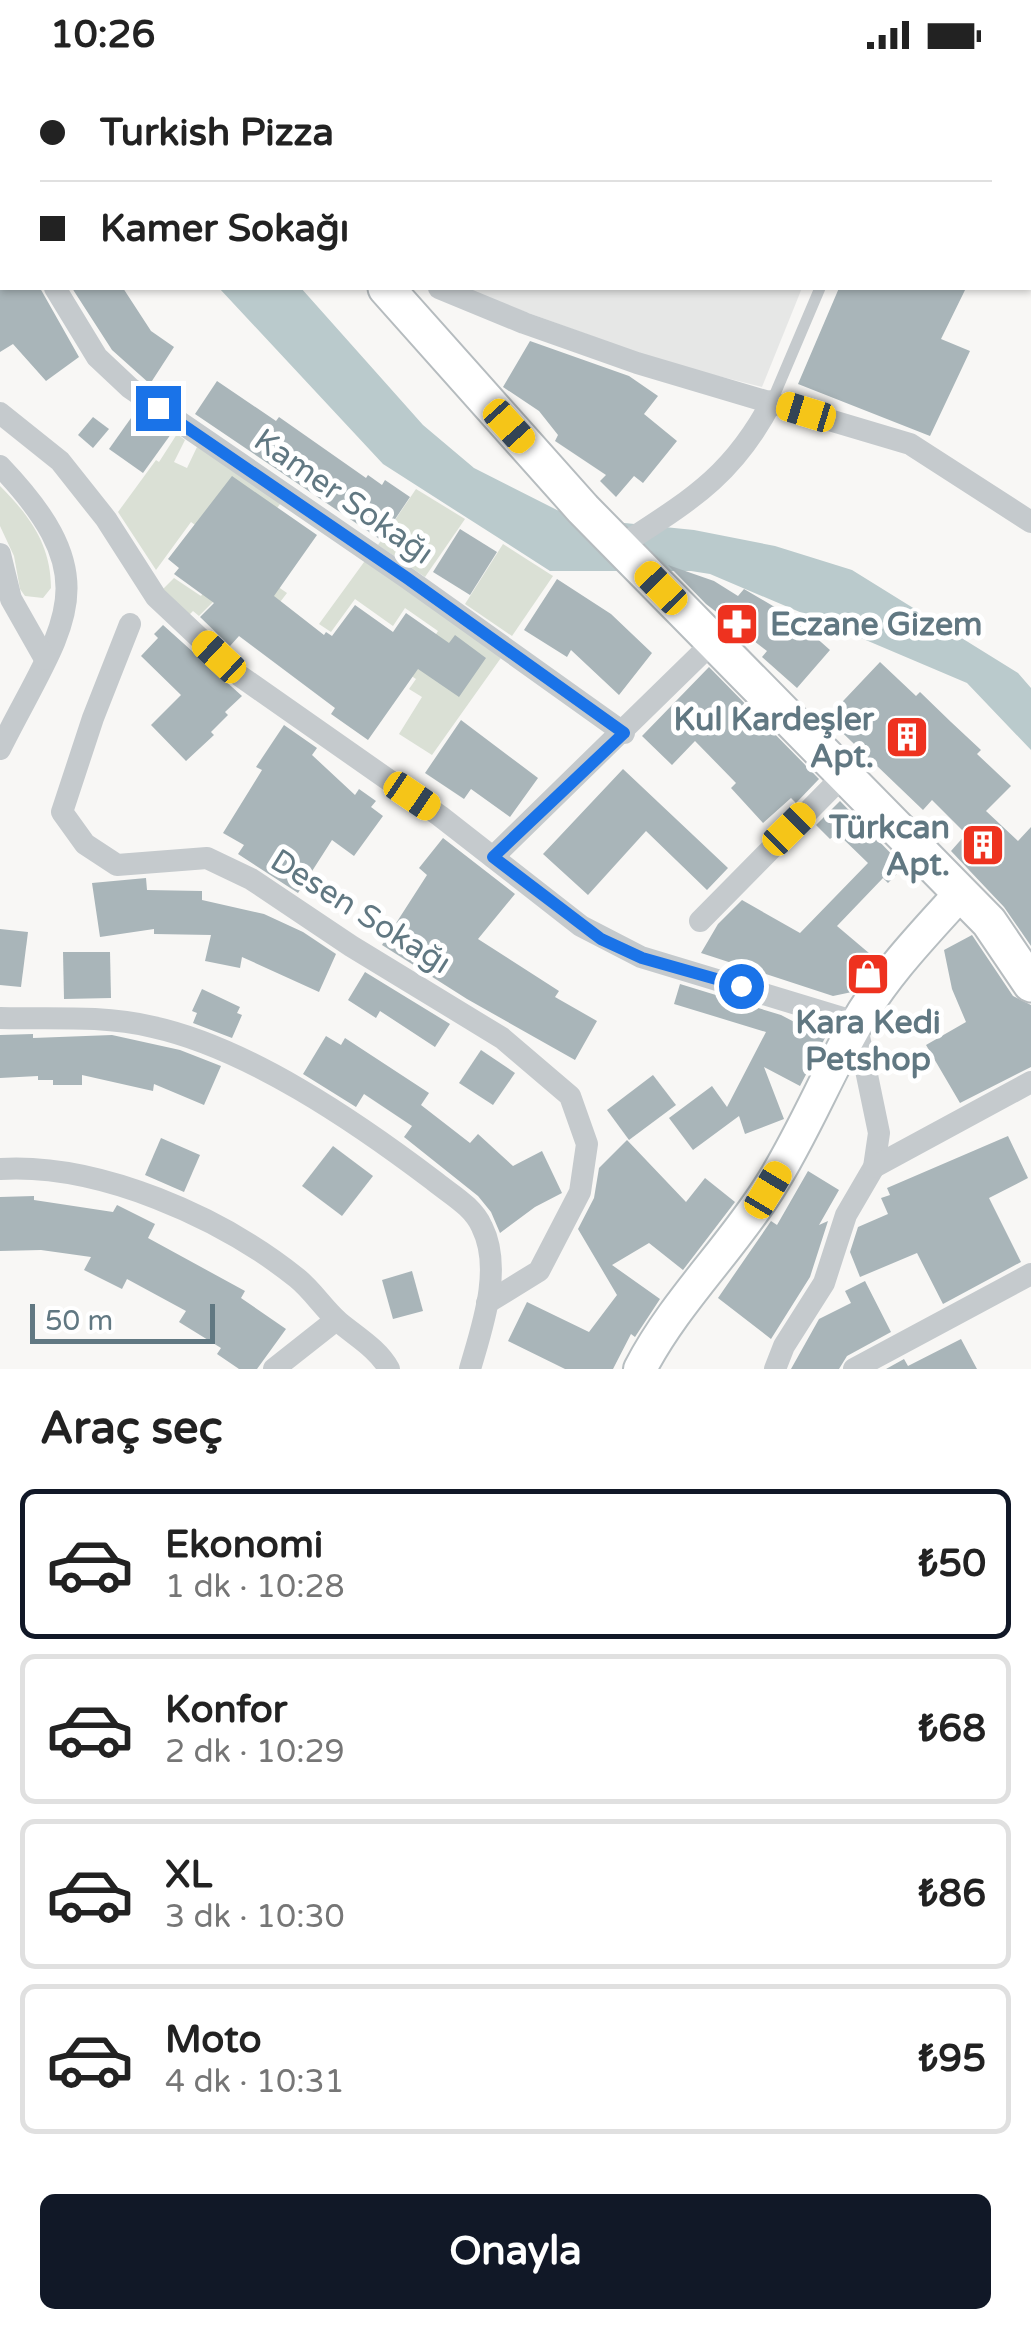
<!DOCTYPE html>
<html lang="tr">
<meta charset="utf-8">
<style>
:root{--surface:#fff;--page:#f6f6f6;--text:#222;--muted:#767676;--line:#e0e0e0;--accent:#111827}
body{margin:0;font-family:"Varela Round",sans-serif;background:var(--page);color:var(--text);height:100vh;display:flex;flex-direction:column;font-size:38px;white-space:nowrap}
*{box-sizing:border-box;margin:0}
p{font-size:32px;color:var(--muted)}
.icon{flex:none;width:55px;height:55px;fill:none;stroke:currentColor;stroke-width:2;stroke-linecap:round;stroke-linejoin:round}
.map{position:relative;height:1299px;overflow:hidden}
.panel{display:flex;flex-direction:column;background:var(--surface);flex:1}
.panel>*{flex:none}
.guide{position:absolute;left:0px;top:0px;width:1032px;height:220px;box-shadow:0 2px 8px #0004;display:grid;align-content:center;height:220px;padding:0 40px;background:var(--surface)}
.scale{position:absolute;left:30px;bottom:25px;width:185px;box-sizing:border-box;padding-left:10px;border:5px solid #617882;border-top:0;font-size:28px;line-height:35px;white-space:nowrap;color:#617882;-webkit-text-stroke:8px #fff;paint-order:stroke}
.end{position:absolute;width:45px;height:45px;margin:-22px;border:12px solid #1a73e8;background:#fff;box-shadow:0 0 0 5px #fff}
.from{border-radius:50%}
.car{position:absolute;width:30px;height:60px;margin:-30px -15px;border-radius:12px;box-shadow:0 0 8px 2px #0007;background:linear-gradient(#f5c518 24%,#345 0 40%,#f5c518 0 76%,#345 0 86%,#f5c518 0)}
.guide b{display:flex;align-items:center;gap:35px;height:95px;font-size:38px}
.guide b+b{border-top:2px solid var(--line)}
.guide i{width:25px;height:25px;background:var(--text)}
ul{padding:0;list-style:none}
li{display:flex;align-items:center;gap:30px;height:150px;margin:0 20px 15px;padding:0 20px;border:5px solid var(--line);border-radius:15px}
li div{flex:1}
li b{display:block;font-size:38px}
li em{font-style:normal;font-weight:800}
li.on{border-color:var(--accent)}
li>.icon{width:90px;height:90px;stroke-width:1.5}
h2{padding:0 40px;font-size:45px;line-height:120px}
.cta{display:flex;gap:20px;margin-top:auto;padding:20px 40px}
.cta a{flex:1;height:115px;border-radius:15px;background:var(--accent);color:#fff;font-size:40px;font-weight:800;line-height:115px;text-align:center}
.status{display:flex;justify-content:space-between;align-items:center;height:70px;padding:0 50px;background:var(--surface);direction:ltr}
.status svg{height:28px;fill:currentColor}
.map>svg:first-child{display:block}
</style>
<div class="status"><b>10:26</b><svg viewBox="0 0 49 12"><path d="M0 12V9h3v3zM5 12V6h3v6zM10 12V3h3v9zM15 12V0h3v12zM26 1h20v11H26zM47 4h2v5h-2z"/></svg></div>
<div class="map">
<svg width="1031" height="1299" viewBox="0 0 1031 1299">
<rect width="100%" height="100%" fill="#f8f7f5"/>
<path fill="#e6e7e6" d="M460,218H802L762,317L663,292Z"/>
<g fill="#dae0d5">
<path d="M177,364L185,370L174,392L187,398L197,377L283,430L239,490L287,523L274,540L239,506L199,546L193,541L187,547L163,519L174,508L201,526L232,482L191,452L156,500L118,442L156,390L159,392Z"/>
<path d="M0,416C30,446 51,475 51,518L43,528L25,526L20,519L14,486L0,456Z"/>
<path d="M416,419L465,449L425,507L378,475Z"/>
<path d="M503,474L553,506L512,566L465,534Z"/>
<path d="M367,488L503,585L432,685L399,664L422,627L409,619L416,609L410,605L438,561L405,538L393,556L355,529L331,562L319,554Z"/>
</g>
<path fill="#bacacc" d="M219,218H301L423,355L474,398L557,440L585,449L694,460L775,476L852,500L1018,603L1031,618V680L967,613L710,504L691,501H550L383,394Z"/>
<g fill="#a9b5b9">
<path d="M0,218H40L79,287L46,311L13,274L0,282Z"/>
<path d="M72,218H123L151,261L174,277L150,314L112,280Z"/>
<path d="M839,218H966L941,269L970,281L930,366L798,314Z"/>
<path d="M530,271L629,306L658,326L644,344L677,371L643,413L634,406L616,427L600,411L606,405L555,371L558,365L539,341L503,317Z"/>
<path d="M217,311L276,351L279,347L366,408L368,405L382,415L385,410L410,427L381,470L195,344Z"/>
<path d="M136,341L171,364L143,403L109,379Z"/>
<path d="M93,347L109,359L93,378L78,365Z"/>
<path d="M232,406L317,465L274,526L324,565L326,562L332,566L355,535L393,562L406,543L449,573L455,565L486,588L459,627L418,599L368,670L331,644L335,638L239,566L230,576L200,547L214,533L174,504L179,498L168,489Z"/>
<path d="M460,459L497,482L470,525L433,502Z"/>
<path d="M668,495L714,511L738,526L744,519L795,549L830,580L797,618L762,587L767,581L706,534Z"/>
<path d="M557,509L611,544L652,583L619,625L571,580L567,587L524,560Z"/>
<path d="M163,555L242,626L225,642L228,645L211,662L214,665L186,691L151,655L181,625L141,586L158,568L154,564Z"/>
<path d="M880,592L916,626L920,622L951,652L981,680L977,684L1011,716L986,741L1018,771L1031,757V876L1004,837L951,781L966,764L932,730L923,740L827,648Z"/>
<path d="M709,597L819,709L796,733L791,728L763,753L731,718L736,713L695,671L672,695L642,666Z"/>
<path d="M461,650L538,708L510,747L471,719L464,729L425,703Z"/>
<path d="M284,655L317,678L312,685L355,725L359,719L376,731L371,737L383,746L354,786L332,770L298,823L238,784L244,775L223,763L262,700L256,697Z"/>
<path d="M623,699L728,798L707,820L646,761L588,825L543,784Z"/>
<path d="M840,731L904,797L888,813L883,808L837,856L876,889L852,922L833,926L701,883L718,854L742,830L800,863L868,793L837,763L830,769L816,755Z"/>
<path d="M443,768L515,824L478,869L559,921L555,927L597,951L575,990L467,929L382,875L427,805L419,798Z"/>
<path d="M146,808L147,820L202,821V830L264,844L303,862L336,884L319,922L242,887L240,898L205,891L211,865L154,864V859L100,867L92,813Z"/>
<path d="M0,859L28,862L21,917L0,915Z"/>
<path d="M972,865L1013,926L1031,935V997L960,1033L926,975L966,952L952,919L944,880Z"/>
<path d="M63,882H110L111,928L64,929Z"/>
<path d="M365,902L450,954L435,977L380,941L376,948L348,930Z"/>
<path d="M680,914L781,945L825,968L800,1016L764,997L784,1049L745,1064L739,1046L693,1080L669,1048L712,1016L727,1037L766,962L674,934Z"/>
<path d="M202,919L240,937L237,943L242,945L232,968L193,953L197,943L192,941Z"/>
<path d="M33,964V968L112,965L180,980L221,996L204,1035L154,1014L153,1021L82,1005V1015H53V1010H38V1006L0,1008V965Z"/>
<path d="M326,966L341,975L345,968L429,1023L421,1035L470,1073L478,1064L513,1096L542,1081L562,1123L535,1137L500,1163L491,1142L478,1126L404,1067L412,1056L364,1024L356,1037L303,1004Z"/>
<path d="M481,980L515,1003L493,1035L459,1013Z"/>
<path d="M653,1005L676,1035L629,1070L607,1040Z"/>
<path d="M1008,1066L1028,1108L989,1128L1021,1192L943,1234L917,1183L860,1207L850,1182L858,1157L888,1144L881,1128L890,1125L887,1118Z"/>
<path d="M161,1068L200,1085L184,1122L145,1105Z"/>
<path d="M627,1070L686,1132L705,1108L735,1132L683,1200L649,1173L612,1195L660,1229L635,1267L631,1264L613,1299H565L508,1271L527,1232L589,1262L617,1225L578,1159L594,1128L599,1098Z"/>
<path d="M333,1076L373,1106L342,1146L302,1116Z"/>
<path d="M808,1101L839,1120L819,1155L828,1151L810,1207L771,1269L718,1228L771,1151L777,1155Z"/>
<path d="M34,1126V1130L113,1142L117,1135L155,1154L148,1168L245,1221L241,1228L286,1259L257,1299H239L217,1284L221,1278L179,1252L186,1241L127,1209L122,1219L84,1200L91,1187L41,1180L0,1181V1127Z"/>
<path d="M412,1201L423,1241L393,1249L382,1210Z"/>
<path d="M865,1211L891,1262L847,1286L839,1299H791L819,1249L851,1233L845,1221Z"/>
<path d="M961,1269L977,1299H886L904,1289L908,1296Z"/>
</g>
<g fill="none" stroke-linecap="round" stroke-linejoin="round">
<g stroke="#b7bec1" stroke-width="36">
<path id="secondary" d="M640,1299C674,1233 729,1181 769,1118C802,1066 825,1009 855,956C883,906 922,866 960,824"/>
</g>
<g stroke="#b6bcbf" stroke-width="39">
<g id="primary">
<path d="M161,0L164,2"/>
<path d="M386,218L583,439L989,852L1031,914"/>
</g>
</g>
<path stroke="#c5cacd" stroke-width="11" d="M772,331L820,218"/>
<g stroke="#c5cacd" stroke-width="22">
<path d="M578,0L583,2"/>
<path d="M22,2L27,0"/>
<path d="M0,15L2,13"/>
<path d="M0,109L2,114"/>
<path d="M1030,171L1031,172"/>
<path d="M55,218L97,287L130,318L407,508L624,663"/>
<path d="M439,218L524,253L637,293L910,374L1031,452"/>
<path d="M0,343L60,391L106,449L156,527L240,606L440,746L581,856L641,887L856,952L879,1063L874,1097L846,1145L824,1213L784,1276L775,1299"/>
<path d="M0,396C112,513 62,555 0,679"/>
<path d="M620,476C689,431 732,407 772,331"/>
<path d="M0,484L11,529L45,589"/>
<path d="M130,554L93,648L62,742L85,774L117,795L207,788L251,809L351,876L502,968L570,1026L587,1074L580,1122L539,1201L487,1233"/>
<path d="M493,787L713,572"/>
<path d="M700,851L845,704"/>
<path d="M0,948C50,949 103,945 153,957C248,978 355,1051 433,1110C450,1124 473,1136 482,1157C503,1199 482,1257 470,1299"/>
<path d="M874,1097L1031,1012"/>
<path d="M0,1099C99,1093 221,1147 297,1208C313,1221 324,1239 339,1252C357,1267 378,1279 389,1299"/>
<path d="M274,1299L336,1250"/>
<path d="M854,1299L1031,1204"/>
</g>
<use href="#secondary" stroke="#fff" stroke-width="32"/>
<use href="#primary" stroke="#fff" stroke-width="35"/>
</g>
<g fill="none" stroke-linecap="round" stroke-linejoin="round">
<path stroke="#1a73e8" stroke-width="12" d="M158,338L407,508L624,663L493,787L601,869L642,888L741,916"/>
</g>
<defs>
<g id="pharmacy-square" transform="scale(2.25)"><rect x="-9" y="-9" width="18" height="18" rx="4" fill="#ee321f" stroke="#fff"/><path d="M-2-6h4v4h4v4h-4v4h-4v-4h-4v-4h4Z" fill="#fff"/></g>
<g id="building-square" transform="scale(2.25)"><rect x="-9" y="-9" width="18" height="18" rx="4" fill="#ee321f" stroke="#fff"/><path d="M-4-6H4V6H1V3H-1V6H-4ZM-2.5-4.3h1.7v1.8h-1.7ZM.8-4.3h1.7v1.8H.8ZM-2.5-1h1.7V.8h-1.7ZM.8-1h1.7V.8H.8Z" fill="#fff"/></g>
<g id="shop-square" transform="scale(2.25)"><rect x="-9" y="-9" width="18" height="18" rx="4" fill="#ee321f" stroke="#fff"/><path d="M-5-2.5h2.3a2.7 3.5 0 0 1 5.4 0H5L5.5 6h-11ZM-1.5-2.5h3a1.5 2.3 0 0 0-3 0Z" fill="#fff"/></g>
</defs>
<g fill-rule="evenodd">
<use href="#pharmacy-square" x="737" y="554"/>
<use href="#building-square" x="907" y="667"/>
<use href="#building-square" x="983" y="775"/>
<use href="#shop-square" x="868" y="904"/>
</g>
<g text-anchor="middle" stroke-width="10" stroke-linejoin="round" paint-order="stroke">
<g font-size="32" fill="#617882" stroke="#fff">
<text transform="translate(344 426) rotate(35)" y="11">Kamer Sokağı</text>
<text transform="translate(361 841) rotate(32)" y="11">Desen Sokağı</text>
</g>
<g font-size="32" font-weight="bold" fill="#617882" stroke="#fff" text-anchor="end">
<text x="770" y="565" text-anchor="start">Eczane Gizem</text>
<text x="874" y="660">Kul Kardeşler<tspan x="874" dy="37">Apt.</tspan></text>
<text x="950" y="768">Türkcan<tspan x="950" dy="37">Apt.</tspan></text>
<text x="868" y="963" text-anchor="middle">Kara Kedi<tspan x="868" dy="37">Petshop</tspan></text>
</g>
</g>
</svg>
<div class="scale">50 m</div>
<i class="end from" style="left:741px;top:916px"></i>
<i class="end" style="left:158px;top:338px"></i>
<i class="car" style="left:806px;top:342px;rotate:287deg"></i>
<i class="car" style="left:509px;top:356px;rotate:138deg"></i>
<i class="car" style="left:661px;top:518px;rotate:316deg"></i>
<i class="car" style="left:219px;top:587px;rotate:313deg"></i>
<i class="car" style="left:412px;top:726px;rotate:124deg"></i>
<i class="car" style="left:789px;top:759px;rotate:45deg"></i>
<i class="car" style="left:768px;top:1120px;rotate:31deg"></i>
<div class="guide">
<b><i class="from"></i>Turkish Pizza</b>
<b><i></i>Kamer Sokağı</b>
</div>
</div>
<section class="panel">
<h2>Araç seç</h2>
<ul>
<li class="on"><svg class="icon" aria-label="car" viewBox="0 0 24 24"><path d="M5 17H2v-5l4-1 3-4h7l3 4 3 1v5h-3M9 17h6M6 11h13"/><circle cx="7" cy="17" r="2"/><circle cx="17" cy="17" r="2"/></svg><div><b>Ekonomi</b><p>1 dk · 10:28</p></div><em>₺50</em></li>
<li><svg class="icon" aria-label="car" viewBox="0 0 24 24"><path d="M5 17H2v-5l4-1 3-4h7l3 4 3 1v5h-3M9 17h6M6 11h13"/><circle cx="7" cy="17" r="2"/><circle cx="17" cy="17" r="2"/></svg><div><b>Konfor</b><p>2 dk · 10:29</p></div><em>₺68</em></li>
<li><svg class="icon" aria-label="car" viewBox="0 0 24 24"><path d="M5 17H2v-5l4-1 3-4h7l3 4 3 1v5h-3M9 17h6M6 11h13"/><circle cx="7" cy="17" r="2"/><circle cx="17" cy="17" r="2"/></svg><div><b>XL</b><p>3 dk · 10:30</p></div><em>₺86</em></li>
<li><svg class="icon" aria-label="car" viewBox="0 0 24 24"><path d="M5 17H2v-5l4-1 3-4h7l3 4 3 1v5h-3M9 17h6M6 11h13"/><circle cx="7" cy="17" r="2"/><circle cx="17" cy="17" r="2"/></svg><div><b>Moto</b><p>4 dk · 10:31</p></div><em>₺95</em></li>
</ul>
<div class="cta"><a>Onayla</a></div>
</section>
